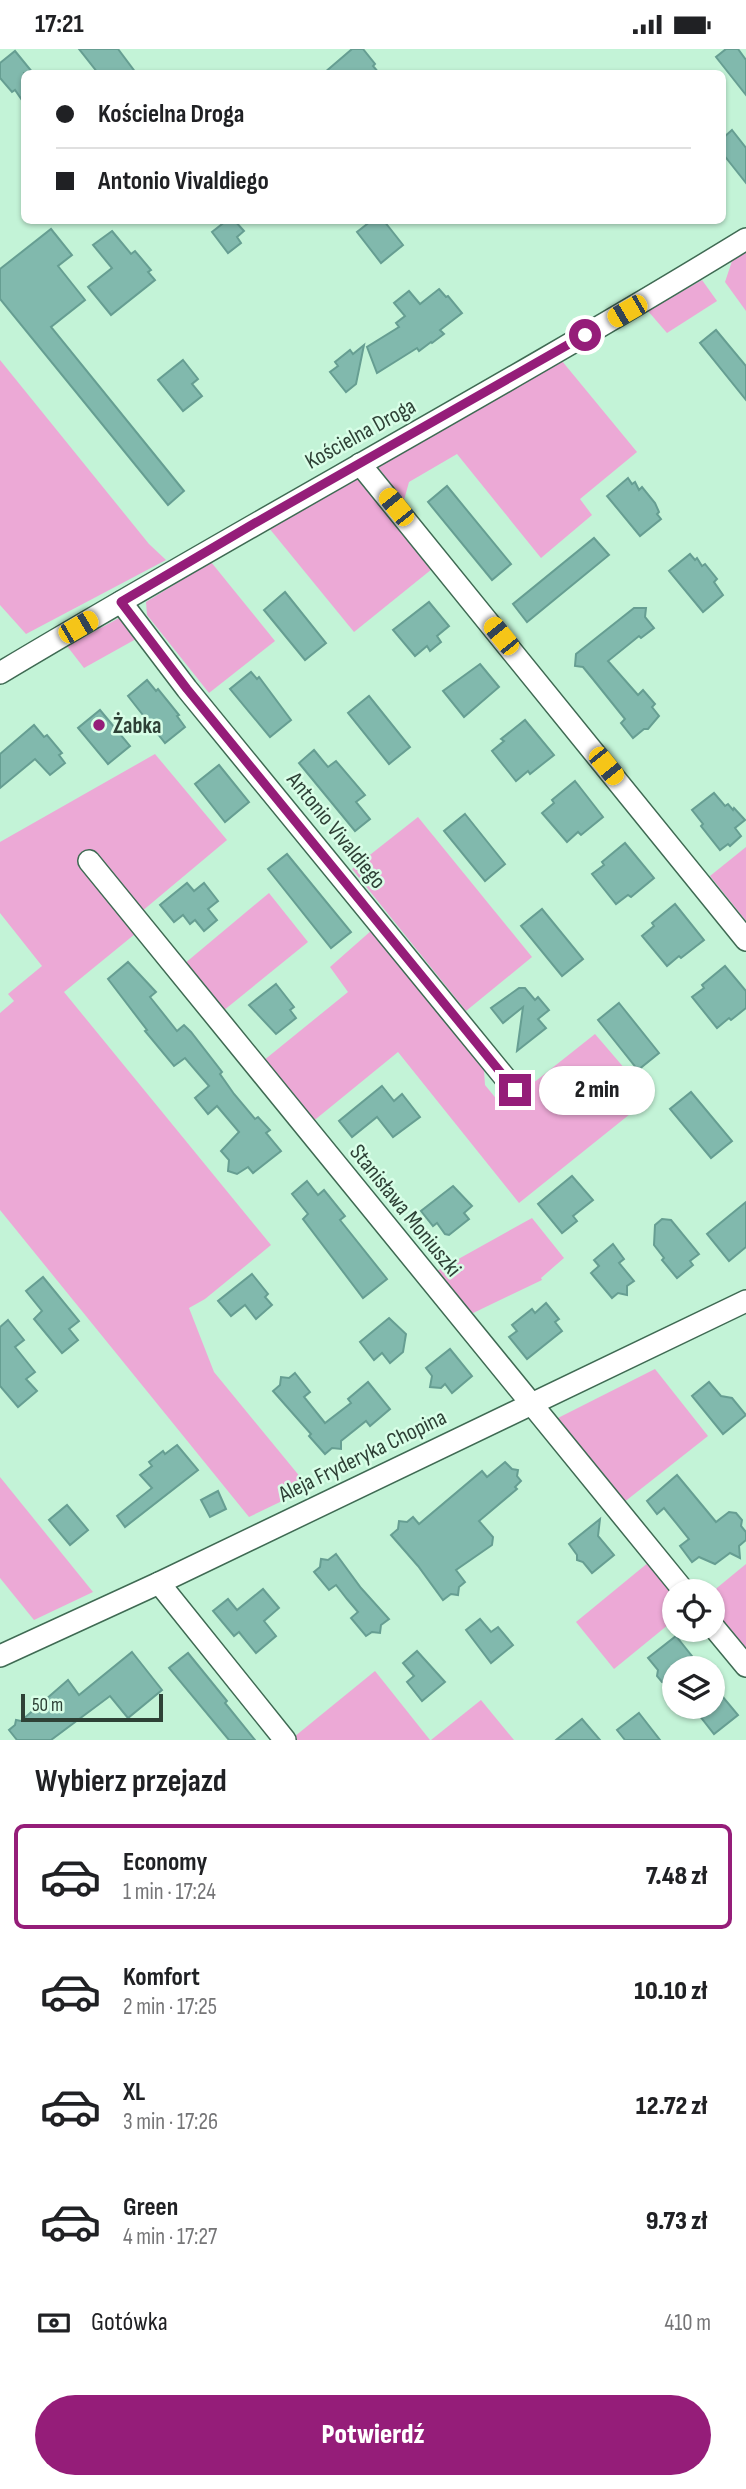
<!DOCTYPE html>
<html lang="pl">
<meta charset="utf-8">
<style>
:root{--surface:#fff;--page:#f2f2f2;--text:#202124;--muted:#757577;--line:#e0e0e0;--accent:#951d79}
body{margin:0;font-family:"Sofia Sans Condensed",sans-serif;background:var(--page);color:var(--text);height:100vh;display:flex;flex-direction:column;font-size:26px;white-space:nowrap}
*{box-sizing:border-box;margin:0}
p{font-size:23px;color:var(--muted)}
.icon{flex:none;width:38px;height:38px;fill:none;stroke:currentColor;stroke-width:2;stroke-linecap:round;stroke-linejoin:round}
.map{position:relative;height:1691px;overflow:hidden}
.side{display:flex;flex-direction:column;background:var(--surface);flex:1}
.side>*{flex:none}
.top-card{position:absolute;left:21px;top:21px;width:705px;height:154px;border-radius:10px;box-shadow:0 2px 5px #0004;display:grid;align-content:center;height:154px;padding:0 35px;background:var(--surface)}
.buttons{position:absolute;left:662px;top:1530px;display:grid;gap:14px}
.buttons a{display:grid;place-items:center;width:63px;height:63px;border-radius:50%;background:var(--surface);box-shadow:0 2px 5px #0004;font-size:35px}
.scale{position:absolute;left:21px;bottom:18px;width:142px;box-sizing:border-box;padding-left:7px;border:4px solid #2e4136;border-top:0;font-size:19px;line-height:24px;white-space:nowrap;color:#2e4136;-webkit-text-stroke:5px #d8fee7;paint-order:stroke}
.end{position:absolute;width:32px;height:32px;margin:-16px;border:9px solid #951d79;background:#fff;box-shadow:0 0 0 4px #fff}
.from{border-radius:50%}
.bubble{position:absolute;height:49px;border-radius:24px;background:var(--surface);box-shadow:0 2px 5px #0004;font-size:23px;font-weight:800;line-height:49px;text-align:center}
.car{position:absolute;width:21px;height:42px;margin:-21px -10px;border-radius:9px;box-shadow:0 0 5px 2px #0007;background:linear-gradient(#f5c518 24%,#345 0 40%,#f5c518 0 76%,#345 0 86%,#f5c518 0)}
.top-card b{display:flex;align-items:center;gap:24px;height:66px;font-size:26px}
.top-card b+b{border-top:2px solid var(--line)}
.top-card i{width:18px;height:18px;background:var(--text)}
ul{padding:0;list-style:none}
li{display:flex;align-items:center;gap:21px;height:105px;margin:0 14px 10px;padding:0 21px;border:4px solid transparent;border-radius:10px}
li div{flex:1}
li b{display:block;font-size:26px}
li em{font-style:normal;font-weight:800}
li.current{border-color:var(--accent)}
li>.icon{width:63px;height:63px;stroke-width:1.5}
h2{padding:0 35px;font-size:32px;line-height:84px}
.pay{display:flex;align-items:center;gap:18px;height:77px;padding:0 35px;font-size:26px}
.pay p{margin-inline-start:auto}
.action{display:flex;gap:14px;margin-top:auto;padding:14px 35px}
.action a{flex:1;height:80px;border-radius:42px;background:var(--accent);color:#fff;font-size:28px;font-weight:800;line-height:80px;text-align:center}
.status{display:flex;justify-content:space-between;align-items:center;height:49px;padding:0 35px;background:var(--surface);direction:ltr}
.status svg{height:19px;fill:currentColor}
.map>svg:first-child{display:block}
</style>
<div class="status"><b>17:21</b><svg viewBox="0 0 49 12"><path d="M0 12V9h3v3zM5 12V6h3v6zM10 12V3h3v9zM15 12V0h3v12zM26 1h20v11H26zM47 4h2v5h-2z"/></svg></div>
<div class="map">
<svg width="746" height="1691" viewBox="0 0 746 1691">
<rect width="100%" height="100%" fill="#c3f3d7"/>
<g fill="#eca9d6">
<path d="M746,203V262L725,233L732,212Z"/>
<path d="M702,231L717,252L667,284L648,262Z"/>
<path d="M0,311L149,495L166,511L26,585L0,556Z"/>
<path d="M562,312L637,403L580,450L592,466L541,509L457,405L409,433L404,451L376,416Z"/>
<path d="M357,429L432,520L354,583L269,479Z"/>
<path d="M211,513L275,592L209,644L147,566L146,553Z"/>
<path d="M121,568L136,590L84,619L67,597Z"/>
<path d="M155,705L227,791L141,863L98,810L99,806H82L135,885L64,943L271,1196L205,1250L189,1259L214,1323L306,1435L303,1442L249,1468L0,1161V964L14,952L8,945L42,917L0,864V793Z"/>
<path d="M418,768L532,908L466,962L352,820Z"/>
<path d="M746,798V872L710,827Z"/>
<path d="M269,844L308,893L223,962L184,915Z"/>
<path d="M372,881L484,1021L485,1036L503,1058L595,985L650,1049L519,1154L398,1003L311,1074L263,1012L348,943L330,918Z"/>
<path d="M532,1169L564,1209L541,1229L542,1231L469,1266L435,1223Z"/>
<path d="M655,1320L708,1387L623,1454L554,1371Z"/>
<path d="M0,1428L93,1543L34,1571L0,1529Z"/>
<path d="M649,1513L674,1543V1571L614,1620L576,1573Z"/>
<path d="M746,1515V1602L745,1603L712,1563V1543Z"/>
<path d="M375,1622L430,1691H297L294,1688Z"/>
<path d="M481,1651L514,1691H431Z"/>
</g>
<g fill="#81b9ad" stroke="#669e92" stroke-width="2">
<path d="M79,0H118L136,24H98Z"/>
<path d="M352,0H363L375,15L373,17L379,24H324Z"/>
<path d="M726,0H738L746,11V46L716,8Z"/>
<path d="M15,2L33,24H24V54L15,41L12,43L0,29V14Z"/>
<path d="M732,81L746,99V134L723,105V89Z"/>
<path d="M226,172H235L244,182L237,188L241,194L228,204L212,183Z"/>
<path d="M371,172H384L403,196L381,214L357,183Z"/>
<path d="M51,180L72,206L58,217L85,251L51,278L184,442L168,456L0,250V220Z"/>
<path d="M112,182L131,205L135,202L151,221L148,223L155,231L111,266L88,238L112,219L93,196Z"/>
<path d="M439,240L446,248L448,247L462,264L440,281L444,285L432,294L431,293L419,302L417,299L377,324L367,298L399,278L396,274L405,267L394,254L409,242L420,255Z"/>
<path d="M716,281L746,317V351L700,294Z"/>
<path d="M364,296L356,335L346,343L330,323L338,317L335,313L350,301L353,305Z"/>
<path d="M183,311L198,330L192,335L202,347L183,362L158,331Z"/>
<path d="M628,429L632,435L635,433L639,441L642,438L655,454L659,463L657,465L661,470L640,487L607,447Z"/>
<path d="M447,437L511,515L492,531L428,453Z"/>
<path d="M594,489L609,506L527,573L513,555Z"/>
<path d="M690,505L695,511L697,509L702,517L705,515L717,530L714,533L723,546L703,563L669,522Z"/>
<path d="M285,543L326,594L305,611L264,561Z"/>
<path d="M429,553L449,577L437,587L441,593L430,602L427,597L415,607L393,581Z"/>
<path d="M634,559H646L645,568L654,579L641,589L639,587L608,612L638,646L643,641L655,655L652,658L659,667L648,680H644L633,689L621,674L625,670L592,629L583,618L575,617L576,605Z"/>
<path d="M480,615L499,638L464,668L443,642Z"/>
<path d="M251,623L257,630L259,628L291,671L270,688L230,640Z"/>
<path d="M147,631L156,642L158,640L179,666L177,667L185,678L165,694L128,647Z"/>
<path d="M369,647L410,698L389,715L348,664Z"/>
<path d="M100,661L130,697L108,715L78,679Z"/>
<path d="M525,671L554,706L530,725L528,722L516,732L492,702L504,692L501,690Z"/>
<path d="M34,676L44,688L47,686L62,704L59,706L65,714L50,726L35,710L0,739V705Z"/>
<path d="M314,701L328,718L336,712L365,746L356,753L370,770L355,782L299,714Z"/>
<path d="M219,716L249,753L225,773L195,735Z"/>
<path d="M575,732L603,768L581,786L578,783L567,793L542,764L554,754L552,751Z"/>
<path d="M714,744L725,757L728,755L733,761L734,759L745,771L735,779L741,787L730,797L728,795L720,801L701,777L703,775L692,761Z"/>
<path d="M465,765L505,815L485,832L444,782Z"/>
<path d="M625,794L654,829L631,848L628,846L616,855L592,825L604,816L602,813Z"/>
<path d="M287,805L351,883L331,899L268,820Z"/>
<path d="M187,834L194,842L204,834L218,852L208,860L217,871L204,882L195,871L190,875L183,866L174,873L160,856Z"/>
<path d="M675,855L704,891L681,909L679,907L667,917L642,887L654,877L652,874Z"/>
<path d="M542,860L583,910L562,927L521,877Z"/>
<path d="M128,913L156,943L150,948L177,982L184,976L191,983L222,1023L220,1025L234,1045L255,1070L258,1068L270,1081L266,1084L281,1102L253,1124L248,1118L237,1125L228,1122L229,1111L221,1102L239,1083L217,1057L208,1065L195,1049L209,1037L185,1009L174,1017L145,982L147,981L108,930Z"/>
<path d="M725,917L746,942V959L731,971L729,969L717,979L692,948L704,939L702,936Z"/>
<path d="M276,935L294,958L290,961L296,969L276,985L249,956Z"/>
<path d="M519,939H525L535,951L538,948L549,961L538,970L546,979L517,1002L523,958L503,974L491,959Z"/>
<path d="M619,954L659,1004L638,1021L598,971Z"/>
<path d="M382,1037L394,1052L402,1045L420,1068L393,1088L377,1068L352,1088L339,1072Z"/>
<path d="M691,1043L732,1092L711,1109L670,1060Z"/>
<path d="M572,1127L593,1151L573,1167L577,1172L562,1184L538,1155Z"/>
<path d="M307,1132L318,1146L324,1141L345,1167L340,1171L387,1230L363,1249L303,1170L308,1165L292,1145Z"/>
<path d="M453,1137L472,1157L464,1164L469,1170L449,1186L445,1185L437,1174L433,1177L421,1162Z"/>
<path d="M746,1153V1198L729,1212L707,1185Z"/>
<path d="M662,1170L671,1171L699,1205L690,1212L693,1216L677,1229L662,1211L664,1209L654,1196L655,1176Z"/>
<path d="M613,1195L624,1210L619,1214L634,1232L627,1237V1246L618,1244L612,1249L591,1224L599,1217L594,1211Z"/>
<path d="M252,1225L268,1245L265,1248L272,1256L256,1270L245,1256L231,1267L218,1252Z"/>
<path d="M43,1228L79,1272L69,1280L78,1291L62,1304L34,1270L42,1262L26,1242Z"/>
<path d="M546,1254L559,1270L555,1273L562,1282L527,1310L509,1288L517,1282L512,1276L532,1260L535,1264Z"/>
<path d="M389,1269L406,1285L403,1303L390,1314L382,1304L374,1311L360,1293Z"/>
<path d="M8,1271L24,1291L15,1298L35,1323L26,1330L37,1342L18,1358L0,1337V1278Z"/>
<path d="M450,1300L472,1327L452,1344L445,1335L441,1339L430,1338L432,1327L426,1319Z"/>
<path d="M295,1324L310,1343L304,1348L325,1374L351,1354L348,1350L368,1333L390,1360L370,1377L366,1372L341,1392V1400L332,1399L325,1405L309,1387L311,1385L273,1342L280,1336L281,1328L289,1329Z"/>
<path d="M709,1333L721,1347L732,1349L746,1366L723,1385L692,1347Z"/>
<path d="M177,1396L198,1421L125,1478L117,1467L152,1439L140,1426L152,1417L149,1413L163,1402L165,1405Z"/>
<path d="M505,1413L512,1420L518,1421L517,1427L521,1432L515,1438L517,1440L479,1472L493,1488L492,1496L456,1521L465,1533L459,1538L458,1546L451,1545L443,1551L418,1517L391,1486L398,1480L399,1472L407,1473L413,1468L419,1475L482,1422L487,1428Z"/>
<path d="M677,1426L716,1473L729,1463L736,1464L742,1471L741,1477L746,1483V1491L739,1497L740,1509L730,1504L715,1515L699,1508L692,1513L680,1497L689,1490L664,1459L657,1465L647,1452Z"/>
<path d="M218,1442L226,1460L210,1468L201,1451Z"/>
<path d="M67,1456L88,1481L70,1496L49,1471Z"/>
<path d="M600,1470L598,1487L614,1506L592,1524L583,1513L577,1511V1506L569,1495Z"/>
<path d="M336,1505L361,1539L389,1570L381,1576L380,1584L372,1583L366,1587L351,1569L358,1563L347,1550L336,1536L329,1541L314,1523L320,1518L321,1510L328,1511Z"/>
<path d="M263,1540L279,1559L264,1572L276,1587L256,1604L239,1583L234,1587L213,1562L228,1550L237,1561Z"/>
<path d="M480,1570L491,1583L498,1578L513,1596L491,1614L466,1581Z"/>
<path d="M676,1587L695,1611L686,1619H674V1629L668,1634L662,1633L657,1627L658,1621L648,1609Z"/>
<path d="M417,1602L445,1633L422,1652L407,1633L414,1627L403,1614Z"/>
<path d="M132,1603L162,1641L128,1669L110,1647L51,1691H17L9,1681L15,1676L16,1671L21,1672L68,1631L79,1646Z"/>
<path d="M188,1604L227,1652L225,1654L255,1691H229L169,1619Z"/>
<path d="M712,1635L738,1666L714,1685L692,1657H712Z"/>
<path d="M639,1664L660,1691H625L617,1681Z"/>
<path d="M582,1670L600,1691H556Z"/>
</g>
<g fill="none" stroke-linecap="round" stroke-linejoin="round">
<g stroke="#3f6a53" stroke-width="24">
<g id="minor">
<path d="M360,415L746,891"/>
<path d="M121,553L187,640L515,1041"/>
<path d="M0,624C247,476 501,340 746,190"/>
<path d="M89,812L684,1542"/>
<path d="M159,1534L285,1691"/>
<path d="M712,1576L746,1617"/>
<path d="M0,1607L159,1534L746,1252"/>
</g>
</g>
<use href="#minor" stroke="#fff" stroke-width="21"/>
</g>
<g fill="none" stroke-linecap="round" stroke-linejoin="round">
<path stroke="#951d79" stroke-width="9" d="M515,1041L187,640L121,553L255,474L585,286"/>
</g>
<circle fill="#951d79" stroke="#d8fee7" stroke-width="2.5" cx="99" cy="676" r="7"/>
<g text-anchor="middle" stroke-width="5" stroke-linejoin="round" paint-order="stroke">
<g font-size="23" fill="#2e4136" stroke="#d8fee7">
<text transform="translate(360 384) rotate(-29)" y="8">Kościelna Droga</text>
<text transform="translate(337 781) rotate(51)" y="8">Antonio Vivaldiego</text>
<text transform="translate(406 1161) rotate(51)" y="8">Stanisława Moniuszki</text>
<text transform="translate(362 1406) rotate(-26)" y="8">Aleja Fryderyka Chopina</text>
</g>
<g font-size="23" font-weight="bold" fill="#2e4136" stroke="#d8fee7" text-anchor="start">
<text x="113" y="684">Żabka</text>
</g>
</g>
</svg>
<div class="buttons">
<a><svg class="icon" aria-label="locate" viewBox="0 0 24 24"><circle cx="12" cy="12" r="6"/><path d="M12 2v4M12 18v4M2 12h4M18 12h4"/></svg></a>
<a><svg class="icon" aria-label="layers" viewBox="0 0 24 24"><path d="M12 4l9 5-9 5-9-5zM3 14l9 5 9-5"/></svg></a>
</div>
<div class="scale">50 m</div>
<i class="end from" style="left:585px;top:286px"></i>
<i class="end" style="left:515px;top:1041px"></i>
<div class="bubble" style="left:539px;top:1017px;width:116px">2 min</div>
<i class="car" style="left:627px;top:262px;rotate:240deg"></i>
<i class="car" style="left:396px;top:458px;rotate:321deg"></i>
<i class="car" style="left:78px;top:578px;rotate:60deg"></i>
<i class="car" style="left:501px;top:587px;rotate:321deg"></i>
<i class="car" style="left:606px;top:717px;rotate:141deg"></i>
<div class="top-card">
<b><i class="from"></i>Kościelna Droga</b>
<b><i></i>Antonio Vivaldiego</b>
</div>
</div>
<section class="side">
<h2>Wybierz przejazd</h2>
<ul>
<li class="current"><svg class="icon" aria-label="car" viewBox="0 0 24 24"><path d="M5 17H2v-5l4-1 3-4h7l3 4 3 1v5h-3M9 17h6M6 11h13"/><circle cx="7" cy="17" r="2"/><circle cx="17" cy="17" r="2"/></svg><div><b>Economy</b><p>1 min · 17:24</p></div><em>7.48 zł</em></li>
<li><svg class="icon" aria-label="car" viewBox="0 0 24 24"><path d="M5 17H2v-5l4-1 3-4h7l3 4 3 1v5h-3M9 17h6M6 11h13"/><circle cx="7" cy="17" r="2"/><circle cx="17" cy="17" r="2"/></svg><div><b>Komfort</b><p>2 min · 17:25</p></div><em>10.10 zł</em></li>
<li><svg class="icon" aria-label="car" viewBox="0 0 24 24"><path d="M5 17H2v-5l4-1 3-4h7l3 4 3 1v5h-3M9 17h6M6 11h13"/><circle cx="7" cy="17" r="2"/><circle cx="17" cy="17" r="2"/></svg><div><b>XL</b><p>3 min · 17:26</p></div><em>12.72 zł</em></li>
<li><svg class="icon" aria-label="car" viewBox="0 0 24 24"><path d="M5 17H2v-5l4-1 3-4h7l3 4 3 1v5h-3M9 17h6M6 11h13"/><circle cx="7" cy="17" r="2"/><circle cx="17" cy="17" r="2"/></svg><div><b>Green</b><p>4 min · 17:27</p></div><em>9.73 zł</em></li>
</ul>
<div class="pay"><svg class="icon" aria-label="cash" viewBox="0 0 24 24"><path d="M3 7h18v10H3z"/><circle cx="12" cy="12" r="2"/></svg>Gotówka<p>410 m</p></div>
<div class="action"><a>Potwierdź</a></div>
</section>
